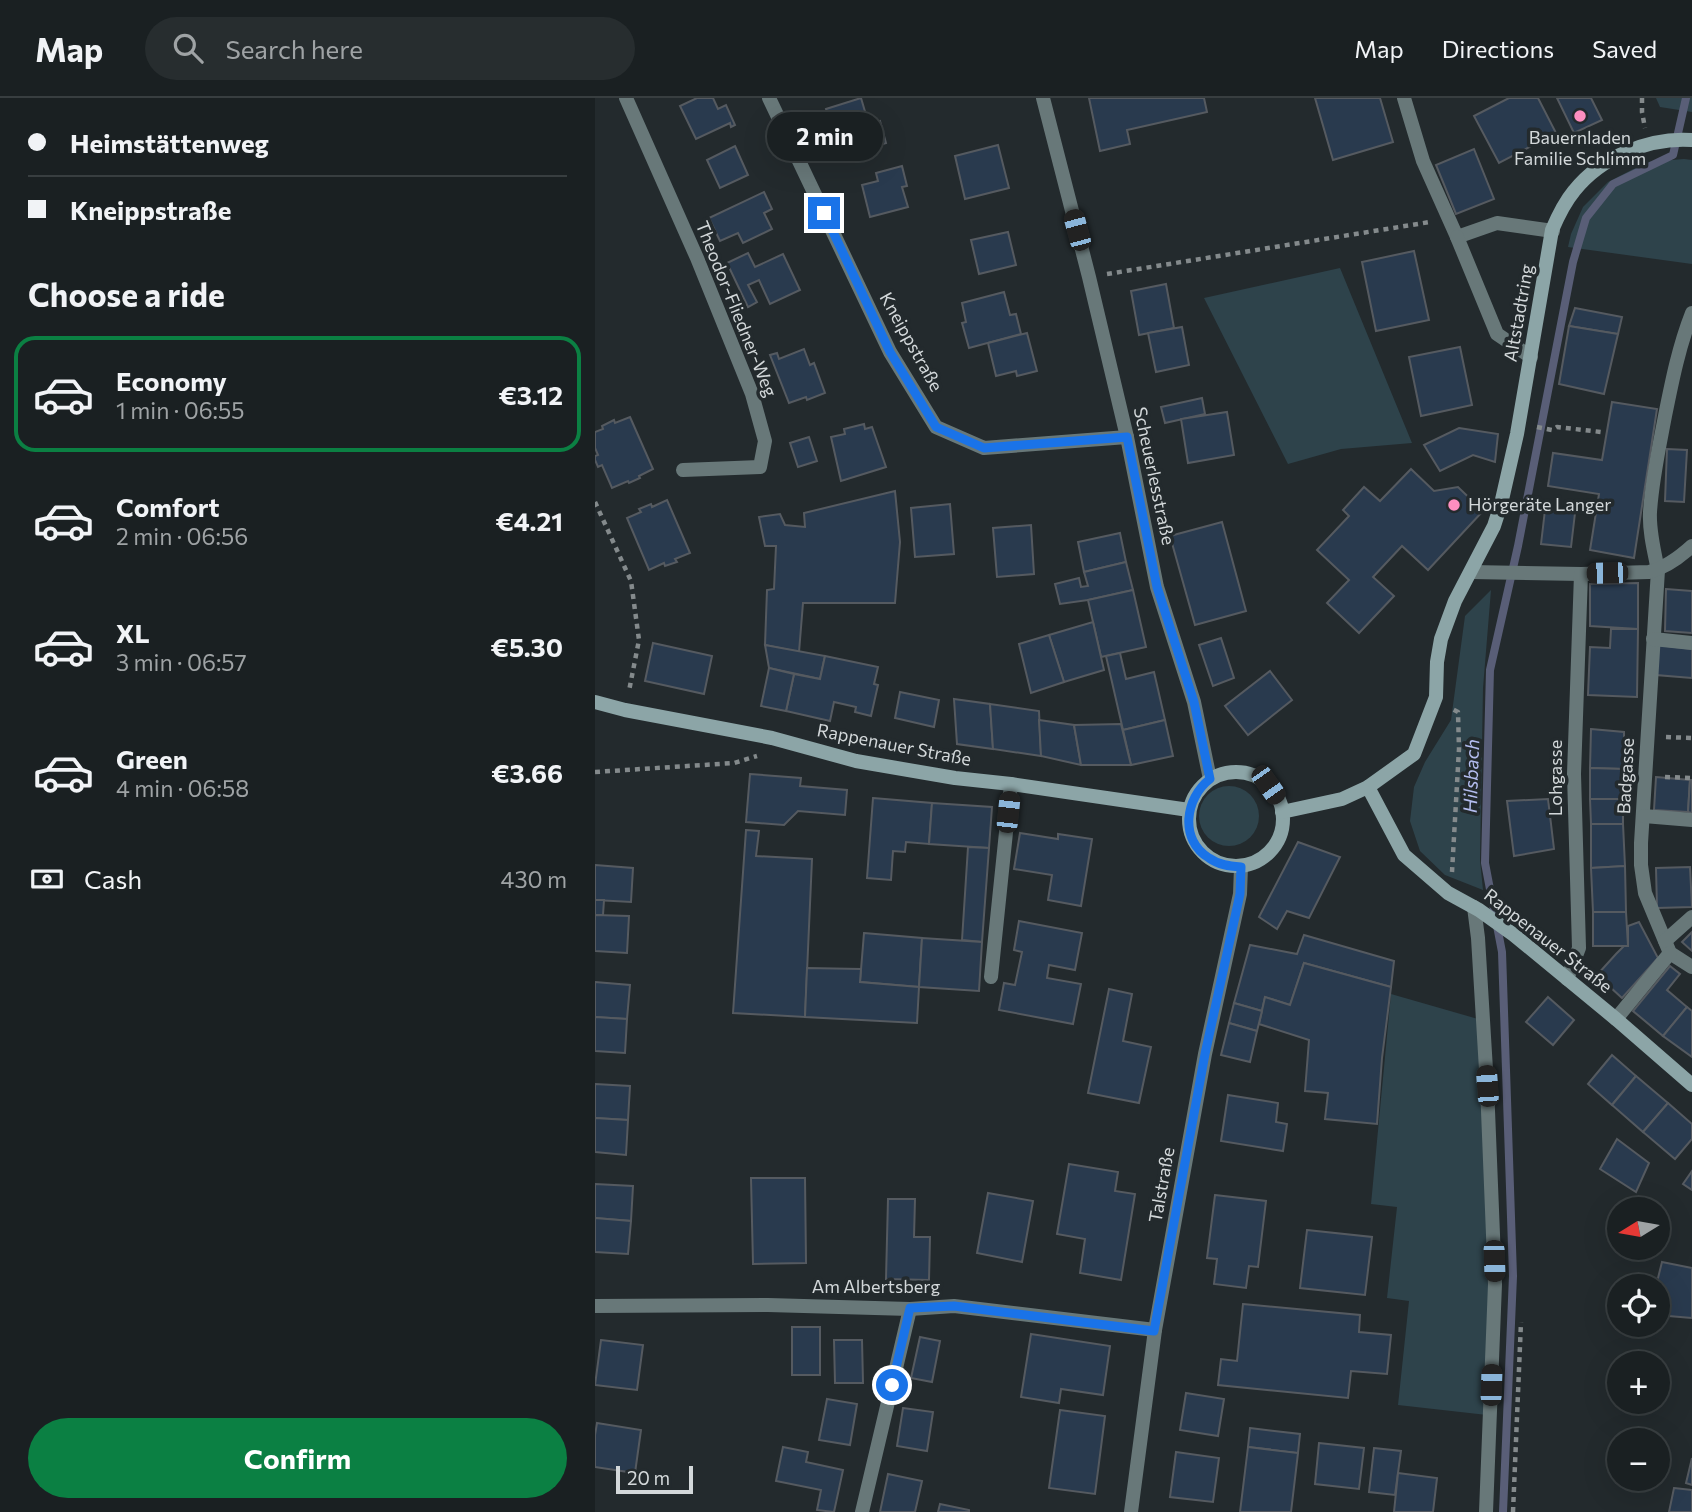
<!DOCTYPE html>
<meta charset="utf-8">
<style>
:root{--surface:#1a2022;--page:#272d2f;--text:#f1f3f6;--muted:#9fa3a5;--line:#383e40;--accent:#0b8043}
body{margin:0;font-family:Commissioner,sans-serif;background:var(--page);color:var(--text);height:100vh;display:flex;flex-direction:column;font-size:26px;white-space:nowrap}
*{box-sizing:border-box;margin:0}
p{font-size:23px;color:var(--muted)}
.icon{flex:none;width:38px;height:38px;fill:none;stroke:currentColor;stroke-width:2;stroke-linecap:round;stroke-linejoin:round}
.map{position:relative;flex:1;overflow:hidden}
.sheet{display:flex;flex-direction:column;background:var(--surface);width:595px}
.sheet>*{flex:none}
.hud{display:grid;align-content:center;height:154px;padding:0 28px;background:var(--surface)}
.needle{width:46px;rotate:259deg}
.fabs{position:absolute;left:1012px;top:1099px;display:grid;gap:14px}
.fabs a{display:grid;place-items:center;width:63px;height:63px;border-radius:50%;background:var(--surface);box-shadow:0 7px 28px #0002,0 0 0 2px var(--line);font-size:35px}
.scale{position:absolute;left:21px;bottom:18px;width:77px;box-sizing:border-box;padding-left:7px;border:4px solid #d3d8da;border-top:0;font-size:19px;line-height:24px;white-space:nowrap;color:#d3d8da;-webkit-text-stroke:5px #232a2d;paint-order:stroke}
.end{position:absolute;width:32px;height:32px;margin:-16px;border:9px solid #1a73e8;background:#fff;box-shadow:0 0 0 4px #fff}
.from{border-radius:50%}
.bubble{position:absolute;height:49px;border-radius:24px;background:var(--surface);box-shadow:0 7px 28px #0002,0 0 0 2px var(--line);font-size:23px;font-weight:700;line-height:49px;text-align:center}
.car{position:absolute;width:21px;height:42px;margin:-21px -10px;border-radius:9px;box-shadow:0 0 5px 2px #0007;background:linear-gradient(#222 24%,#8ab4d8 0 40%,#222 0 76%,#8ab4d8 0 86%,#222 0)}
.hud b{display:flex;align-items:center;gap:24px;height:66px;font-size:26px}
.hud b+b{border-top:2px solid var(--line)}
.hud i{width:18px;height:18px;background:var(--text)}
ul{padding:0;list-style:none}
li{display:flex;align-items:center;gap:21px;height:116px;margin:0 14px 10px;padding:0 14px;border:4px solid transparent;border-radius:21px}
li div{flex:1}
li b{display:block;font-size:26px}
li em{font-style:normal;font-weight:700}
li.current{border-color:var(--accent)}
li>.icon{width:63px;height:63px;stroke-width:1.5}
h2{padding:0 28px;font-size:32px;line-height:84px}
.pay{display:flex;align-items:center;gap:18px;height:77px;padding:0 28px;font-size:26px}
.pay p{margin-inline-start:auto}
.action{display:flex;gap:14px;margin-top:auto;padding:14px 28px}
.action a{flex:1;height:80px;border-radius:42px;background:var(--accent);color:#fff;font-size:28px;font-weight:700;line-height:80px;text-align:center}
header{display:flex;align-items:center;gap:42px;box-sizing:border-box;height:98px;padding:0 35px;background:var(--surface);border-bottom:2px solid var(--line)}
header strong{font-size:33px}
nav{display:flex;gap:38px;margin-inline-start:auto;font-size:24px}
.search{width:490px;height:63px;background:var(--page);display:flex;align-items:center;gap:18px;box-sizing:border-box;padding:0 24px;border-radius:38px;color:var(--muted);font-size:26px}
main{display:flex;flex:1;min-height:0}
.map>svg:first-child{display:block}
</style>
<header>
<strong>Map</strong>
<div class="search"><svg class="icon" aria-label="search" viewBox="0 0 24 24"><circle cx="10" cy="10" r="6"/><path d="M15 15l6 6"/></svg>Search here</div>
<nav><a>Map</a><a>Directions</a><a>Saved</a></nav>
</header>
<main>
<section class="sheet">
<div class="hud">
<b><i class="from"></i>Heimstättenweg</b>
<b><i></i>Kneippstraße</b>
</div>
<h2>Choose a ride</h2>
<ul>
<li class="current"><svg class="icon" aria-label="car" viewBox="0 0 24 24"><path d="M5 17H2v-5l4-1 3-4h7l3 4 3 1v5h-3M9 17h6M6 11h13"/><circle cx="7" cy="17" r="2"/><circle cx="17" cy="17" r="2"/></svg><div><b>Economy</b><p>1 min · 06:55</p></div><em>€3.12</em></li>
<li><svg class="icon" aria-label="car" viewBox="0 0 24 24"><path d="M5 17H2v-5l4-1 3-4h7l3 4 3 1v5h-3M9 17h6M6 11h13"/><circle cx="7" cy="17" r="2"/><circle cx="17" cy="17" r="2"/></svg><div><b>Comfort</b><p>2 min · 06:56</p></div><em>€4.21</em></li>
<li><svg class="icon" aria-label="car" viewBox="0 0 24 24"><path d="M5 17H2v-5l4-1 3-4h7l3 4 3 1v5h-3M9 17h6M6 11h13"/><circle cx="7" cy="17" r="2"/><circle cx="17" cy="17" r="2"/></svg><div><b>XL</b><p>3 min · 06:57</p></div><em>€5.30</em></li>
<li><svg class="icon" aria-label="car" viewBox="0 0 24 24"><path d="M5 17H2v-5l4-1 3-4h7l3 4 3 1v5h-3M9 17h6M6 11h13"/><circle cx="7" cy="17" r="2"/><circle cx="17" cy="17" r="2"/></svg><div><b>Green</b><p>4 min · 06:58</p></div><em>€3.66</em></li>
</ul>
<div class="pay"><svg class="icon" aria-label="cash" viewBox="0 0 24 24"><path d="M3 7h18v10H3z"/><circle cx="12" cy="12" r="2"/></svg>Cash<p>430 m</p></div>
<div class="action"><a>Confirm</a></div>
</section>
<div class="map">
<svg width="1097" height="1414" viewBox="0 0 1097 1414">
<rect width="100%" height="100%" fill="#232a2d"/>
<g fill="#2e434b">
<path d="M1061,0H1097V14L1065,9Z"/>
<path d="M1089,61L1097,62V166L973,149L976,136L988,109L1013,84L1052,64Z"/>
<path d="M745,170L817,345L746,351L693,366L609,200Z"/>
<path d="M896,492L888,590L885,762L888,792L850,777L825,753L815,723L819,689L830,664L856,622L870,518Z"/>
<circle cx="634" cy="718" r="30"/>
<path d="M796,896L883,921L895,1186L892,1317L803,1307L814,1203L792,1200L802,1109L776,1106Z"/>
</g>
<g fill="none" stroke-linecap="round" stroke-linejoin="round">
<path stroke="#595e77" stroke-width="8" d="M908,1414L918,1178L907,854L890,765L895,572L923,448L978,164L991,120L1018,86L1078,57L1091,0"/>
</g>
<g fill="#293a4e" stroke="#555a60" stroke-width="2">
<path d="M102,0H118L123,11L131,7L140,27L136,29L135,25L101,41L85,8Z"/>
<path d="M266,0L274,27L285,23L291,45L244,59L231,11Z"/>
<path d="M494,0H609L612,14L532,32L535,46L505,53Z"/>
<path d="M720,0H785L798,44L738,62Z"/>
<path d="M914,0H943L961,35L904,65L879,18Z"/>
<path d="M962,0H996L1007,22L979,35Z"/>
<path d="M403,47L414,90L370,101L360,58Z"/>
<path d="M140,48L153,77L125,90L112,62Z"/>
<path d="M879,51L899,101L861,116L841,67Z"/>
<path d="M307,68L312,88L307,89L313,109L275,119L267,87L283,83L281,75Z"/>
<path d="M169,94L177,111L169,115L177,131L148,145L143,135L125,143L114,120Z"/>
<path d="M413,134L421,167L384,176L376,142Z"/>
<path d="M819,153L834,222L781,233L767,164Z"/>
<path d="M153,155L160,169L188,156L205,192L175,206L164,182L153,187L162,204L153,209L132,165Z"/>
<path d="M571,186L579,230L544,237L536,193Z"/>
<path d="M409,194L415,217L421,216L426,236L374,250L367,225L371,224L367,205Z"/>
<path d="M980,210L1027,219L1023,236L974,228Z"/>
<path d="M974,228L1023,236L1009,296L964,286Z"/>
<path d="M587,229L594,267L561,274L553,235Z"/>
<path d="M432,235L442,273L422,278L421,273L401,278L393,245Z"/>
<path d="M865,249L877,307L826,318L814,259Z"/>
<path d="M209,251L215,267L219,265L230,295L212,302L211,299L194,305L175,257L182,255L184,261Z"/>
<path d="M607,300L610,316L570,325L566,309Z"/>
<path d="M1017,304L1062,311L1039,460L995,452L1004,396L953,388L958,355L1007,362Z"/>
<path d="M632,314L639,357L593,365L586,321Z"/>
<path d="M35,319L58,371L44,378L45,380L34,385L33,383L17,390L7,367L3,369L0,362V358L3,357L0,350V334L8,331L7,328L19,322L20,325Z"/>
<path d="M269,326L270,331L277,329L291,369L246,383L236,339L250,336L249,331Z"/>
<path d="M864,330L903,336L900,364L878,357L845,373L829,347Z"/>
<path d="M214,339L222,363L203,369L195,345Z"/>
<path d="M1072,351L1092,352L1089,404L1070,403Z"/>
<path d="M816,371L839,393L863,389L888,413L833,472L807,448L778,479L799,498L764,535L732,505L754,482L722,452L754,418L748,412L769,389L785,403Z"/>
<path d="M300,393L305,444L300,505H208L204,554L170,547L172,492L179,491L181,448H170L164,419L185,416L190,427L210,429L209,415Z"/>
<path d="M72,402L95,455L80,461L82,464L70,468L69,465L54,472L32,420L46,414L44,411L56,406L57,409Z"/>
<path d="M355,406L359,456L320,459L316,410Z"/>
<path d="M950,412L980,415L976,449L946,446Z"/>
<path d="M627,424L651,513L600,527L575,438Z"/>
<path d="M436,427L439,476L402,479L398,430Z"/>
<path d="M525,435L531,464L489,474L483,444Z"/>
<path d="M531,464L538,492L493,502L465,506L460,486L484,480L486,489L493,488L489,474Z"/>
<path d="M1043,485V531L995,528V486Z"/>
<path d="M1071,491L1097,493V535L1070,533Z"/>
<path d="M538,492L551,549L506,559L493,502Z"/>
<path d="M498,524L509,572L469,584L454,537Z"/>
<path d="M1016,531H1043L1042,599L993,597L995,549L1015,550Z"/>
<path d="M454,537L469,584L436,595L424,546Z"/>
<path d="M626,540L639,580L618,588L604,547Z"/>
<path d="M58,545L117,558L109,596L50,583Z"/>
<path d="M170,547L230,558L225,581L174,570Z"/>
<path d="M1063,547L1097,551V580L1061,577Z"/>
<path d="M525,555L531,581L559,574L570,622L528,632L511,558Z"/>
<path d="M230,558L283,569L279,586L283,587L276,618L260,614L261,609L239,604L235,623L191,613L199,576L225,581Z"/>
<path d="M174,570L199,576L191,613L166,608Z"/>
<path d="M675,573L697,602L653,637L630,608Z"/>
<path d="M305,594L344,602L339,629L300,620Z"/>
<path d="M359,601L395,606L398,651L362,646Z"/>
<path d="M395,606L444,613L446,658L398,651Z"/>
<path d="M444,622L479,627L486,667L446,658Z"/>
<path d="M570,622L578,658L536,667L528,632Z"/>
<path d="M526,626L536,667H486L479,627Z"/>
<path d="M996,631L1029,634V671L995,670Z"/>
<path d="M995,670L1029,671L1028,701H995Z"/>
<path d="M155,676L206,680L205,688L252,692L250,717L203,713L189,727L151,724Z"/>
<path d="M1061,679L1095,682L1093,714L1059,712Z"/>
<path d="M1095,682H1097V715L1093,714Z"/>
<path d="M278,700L337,705L334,746L311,744L310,754L298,753L296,782L272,780Z"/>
<path d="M953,701L959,751L919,758L912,703Z"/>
<path d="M995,701H1028V726H996Z"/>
<path d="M337,705L397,709L394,750L334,746Z"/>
<path d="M996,726H1028L1030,768L996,770Z"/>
<path d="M151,732L164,733L161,758L217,761L210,919L138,915Z"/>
<path d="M425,735L463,741V736L497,741L486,808L453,802L457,777L419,771Z"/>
<path d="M703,744L745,759L714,820L692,813L682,831L664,819Z"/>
<path d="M373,749L394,750L387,844L367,842Z"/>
<path d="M0,767L38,770L36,804L0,802Z"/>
<path d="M1030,768L1031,814H998L996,770Z"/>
<path d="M1095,769L1097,809L1062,810L1061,770Z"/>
<path d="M0,802H9L8,817H0Z"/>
<path d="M998,814H1031L1033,848H998Z"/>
<path d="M0,817L34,818L32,855L0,853Z"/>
<path d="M424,823L487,835L480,872L454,867L452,880L486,886L478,926L404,912L409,885L420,887L427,854L419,852Z"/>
<path d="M1044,824L1063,860L1027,900L1002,877L1021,856L1029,848H1033V828Z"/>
<path d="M1097,834V853L1087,844Z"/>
<path d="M269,835L327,840L324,889L265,884Z"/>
<path d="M709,837L799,863L796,889L709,865L695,907L670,899L667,913L639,905L655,847L702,856Z"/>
<path d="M327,840L387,844L384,893L324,889Z"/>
<path d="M709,865L796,889L787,960L782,1026L730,1021L733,995L710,993L714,942L664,926L670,899L695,907Z"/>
<path d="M1075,868L1085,876L1072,892L1092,909L1068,938L1038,913Z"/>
<path d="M212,870L266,871L265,884L324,889L322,925L210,919Z"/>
<path d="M0,884L35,887L32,921L0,919Z"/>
<path d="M514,891L537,896L528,943L556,949L544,1005L493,995Z"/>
<path d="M953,899L979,922L958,947L931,924Z"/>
<path d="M639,905L667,913L662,933L634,925Z"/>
<path d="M1092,909L1097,913V959L1068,938Z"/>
<path d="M0,919L32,921L30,955L0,953Z"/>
<path d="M634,925L662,933L655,964L626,957Z"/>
<path d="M1017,957L1041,978L1017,1007L993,986Z"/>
<path d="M1041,978L1073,1005L1048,1034L1017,1007Z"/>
<path d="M0,986L35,988L33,1022L0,1020Z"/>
<path d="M633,997L683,1005L681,1024L692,1026L688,1053L626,1043Z"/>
<path d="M1073,1005L1097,1026V1041L1080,1061L1048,1034Z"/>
<path d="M0,1020L33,1022L31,1057L0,1054Z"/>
<path d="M1022,1041L1054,1065L1041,1094L1005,1071Z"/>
<path d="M474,1066L523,1074L520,1093L540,1096L526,1182L485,1175L490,1141L462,1136Z"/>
<path d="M1097,1073V1092L1088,1086Z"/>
<path d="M156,1080H210L211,1165L158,1166Z"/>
<path d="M0,1086L38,1088L36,1123L0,1120Z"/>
<path d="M393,1095L438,1103L427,1164L382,1155Z"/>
<path d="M620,1097L671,1103L663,1169L654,1168L651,1190L619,1186L622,1161L612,1160Z"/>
<path d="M293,1101H320L319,1139H335L334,1182L291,1181Z"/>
<path d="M0,1120L36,1123L33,1156L0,1154Z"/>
<path d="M712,1132L777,1139L770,1197L705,1190Z"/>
<path d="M1067,1164L1097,1170V1220L1062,1217L1061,1188Z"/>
<path d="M648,1206L765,1217L764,1234L796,1237L792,1276L756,1273L753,1300L623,1287L626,1261L642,1263Z"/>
<rect x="197" y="1229" width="28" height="48"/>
<path d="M436,1236L515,1248L508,1297L466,1291L464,1305L426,1299Z"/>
<path d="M325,1239L345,1243L337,1284L316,1280Z"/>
<path d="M6,1242L48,1247L42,1292L0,1287Z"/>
<path d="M239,1242H267L268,1285H240Z"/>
<path d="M591,1295L629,1301L623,1338L585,1332Z"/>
<path d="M232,1301L262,1306L255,1347L224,1342Z"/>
<path d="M308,1310L338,1314L332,1353L302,1348Z"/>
<path d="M465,1312L510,1318L500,1396L454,1390Z"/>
<path d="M2,1325L46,1332L40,1375L0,1369V1337Z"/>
<path d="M655,1330L705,1336L703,1355L653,1349Z"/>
<path d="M724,1345L769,1350L764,1391L720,1386Z"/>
<path d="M188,1349L213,1354L211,1364L248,1372L239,1414L222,1412L226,1392L181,1383Z"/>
<path d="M653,1349L703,1355L696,1414H645Z"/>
<path d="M779,1350L806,1353L800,1397L774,1394Z"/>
<path d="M581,1354L624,1360L618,1404L575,1399Z"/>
<path d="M1097,1360V1387L1091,1385Z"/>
<path d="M803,1375L842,1380L838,1414H799Z"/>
<path d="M293,1376L327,1383L320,1414H285Z"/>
<path d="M1079,1390L1097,1392V1414H1074Z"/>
<path d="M345,1406L374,1412V1414H343Z"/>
</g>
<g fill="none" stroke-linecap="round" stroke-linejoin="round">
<g stroke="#848a8c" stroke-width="4.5" stroke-dasharray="5 5" stroke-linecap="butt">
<path d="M1047,0V14L1050,30"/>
<path d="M512,176L835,124"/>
<path d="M942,329L957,332L962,329L1006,334"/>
<path d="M0,404L36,483L44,542L34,593"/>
<path d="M1071,639L1097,640"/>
<path d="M0,674L139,665L162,658"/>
<path d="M1070,679L1097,680"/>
<path d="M857,774L864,651L863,614L857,611"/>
<path d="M918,1414L926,1224"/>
</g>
<g stroke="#687879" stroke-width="14">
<path d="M879,809L883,840L892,988L900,1186L891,1414"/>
<path d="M396,879L416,686"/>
</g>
<g stroke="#687879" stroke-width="14">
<path d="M31,0L102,160L157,296L170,343L165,369L88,372"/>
<path d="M174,0L295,254L341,329L389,350L532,339"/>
<path d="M448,0L494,179L532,339L562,489L599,604L615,681"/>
<path d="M809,0L828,63L862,139L902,125L958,133"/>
<path d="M862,139L902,236L936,259"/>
<path d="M1097,215C1084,248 1077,283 1070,318C1064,350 1057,382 1055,414C1054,433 1059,453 1063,472L1046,745V767L1050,795L1075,855L1097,869"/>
<path d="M876,474L986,476L1054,474C1070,470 1085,459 1097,448"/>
<path d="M1058,541L1097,545"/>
<path d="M1049,718L1097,722"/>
<path d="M1070,843L1097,819"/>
<path d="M972,881L984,850L979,676L986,476"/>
<path d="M1021,921L1075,855"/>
<path d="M0,1208L173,1207L315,1211L359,1208L560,1232"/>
<path d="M267,1414L315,1211"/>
<path d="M536,1414L560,1232L610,956L645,796L646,769"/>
</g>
<g stroke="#8ca5a7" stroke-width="14">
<path d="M0,604L30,612L177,640L261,663L360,680L416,686L594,712"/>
<circle cx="641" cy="721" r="47"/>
<path d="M773,689L809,757L853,795L884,812L919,837L1021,921L1097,987"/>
<path d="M687,714L747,701L773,689L819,656L841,599L842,564L846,541L860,503L899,428L906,406L922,336L957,132C963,118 969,105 979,93C1006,59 1054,39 1097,42"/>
</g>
</g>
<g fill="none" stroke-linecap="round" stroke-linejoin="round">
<path stroke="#1a73e8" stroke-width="9" d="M229,115L295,254L341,329L389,350L532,339L562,489L599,604L615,681C590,700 584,742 614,760C624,767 634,768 646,769L645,796L610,956L559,1233L359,1208L315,1210L297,1287"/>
</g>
<g fill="#fd8ec0" stroke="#232a2d" stroke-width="2.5">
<circle cx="985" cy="18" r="7"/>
<circle cx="859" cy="407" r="7"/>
</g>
<g text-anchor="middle" stroke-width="7" stroke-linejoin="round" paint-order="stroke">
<g font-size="18" fill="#d3d8da" stroke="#232a2d">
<text x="985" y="46">Bauernladen<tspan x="985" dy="21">Familie Schlimm</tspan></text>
<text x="873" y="413" text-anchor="start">Hörgeräte Langer</text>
</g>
<g font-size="18" fill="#d3d8da" stroke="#232a2d">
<text transform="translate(141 211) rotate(68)" y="6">Theodor-Fliedner-Weg</text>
<text transform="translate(924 215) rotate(-80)" y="6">Altstadtring</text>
<text transform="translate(316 244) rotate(61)" y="6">Kneippstraße</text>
<text transform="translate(559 378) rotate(78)" y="6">Scheuerlesstraße</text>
<text transform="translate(299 647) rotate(11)" y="6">Rappenauer Straße</text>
<text transform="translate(1031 678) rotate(-87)" y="6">Badgasse</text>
<text transform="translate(961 680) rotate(-90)" y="6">Lohgasse</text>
<text transform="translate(953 843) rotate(38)" y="6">Rappenauer Straße</text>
<text transform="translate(567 1087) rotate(-80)" y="6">Talstraße</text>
<text x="281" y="1195">Am Albertsberg</text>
</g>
<g font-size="19" font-style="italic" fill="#b4bdef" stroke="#232a2d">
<text transform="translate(876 678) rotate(-88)" y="7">Hilsbach</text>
</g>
</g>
</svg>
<div class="fabs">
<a><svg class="needle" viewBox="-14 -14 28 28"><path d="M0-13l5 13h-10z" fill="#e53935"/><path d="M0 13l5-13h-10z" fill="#9fa3a5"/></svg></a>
<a><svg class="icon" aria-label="locate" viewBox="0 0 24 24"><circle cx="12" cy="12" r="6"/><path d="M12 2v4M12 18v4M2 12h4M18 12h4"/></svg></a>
<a>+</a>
<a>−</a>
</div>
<div class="scale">20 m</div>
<i class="end from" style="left:297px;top:1287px"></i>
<i class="end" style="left:229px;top:115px"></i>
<div class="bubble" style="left:172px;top:14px;width:116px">2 min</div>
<i class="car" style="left:482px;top:132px;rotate:345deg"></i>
<i class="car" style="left:1012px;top:475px;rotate:269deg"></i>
<i class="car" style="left:673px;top:687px;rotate:145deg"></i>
<i class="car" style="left:413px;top:714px;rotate:6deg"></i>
<i class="car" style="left:892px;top:988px;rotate:356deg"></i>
<i class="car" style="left:899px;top:1163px;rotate:178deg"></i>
<i class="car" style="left:896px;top:1287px;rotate:2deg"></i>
</div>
</main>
